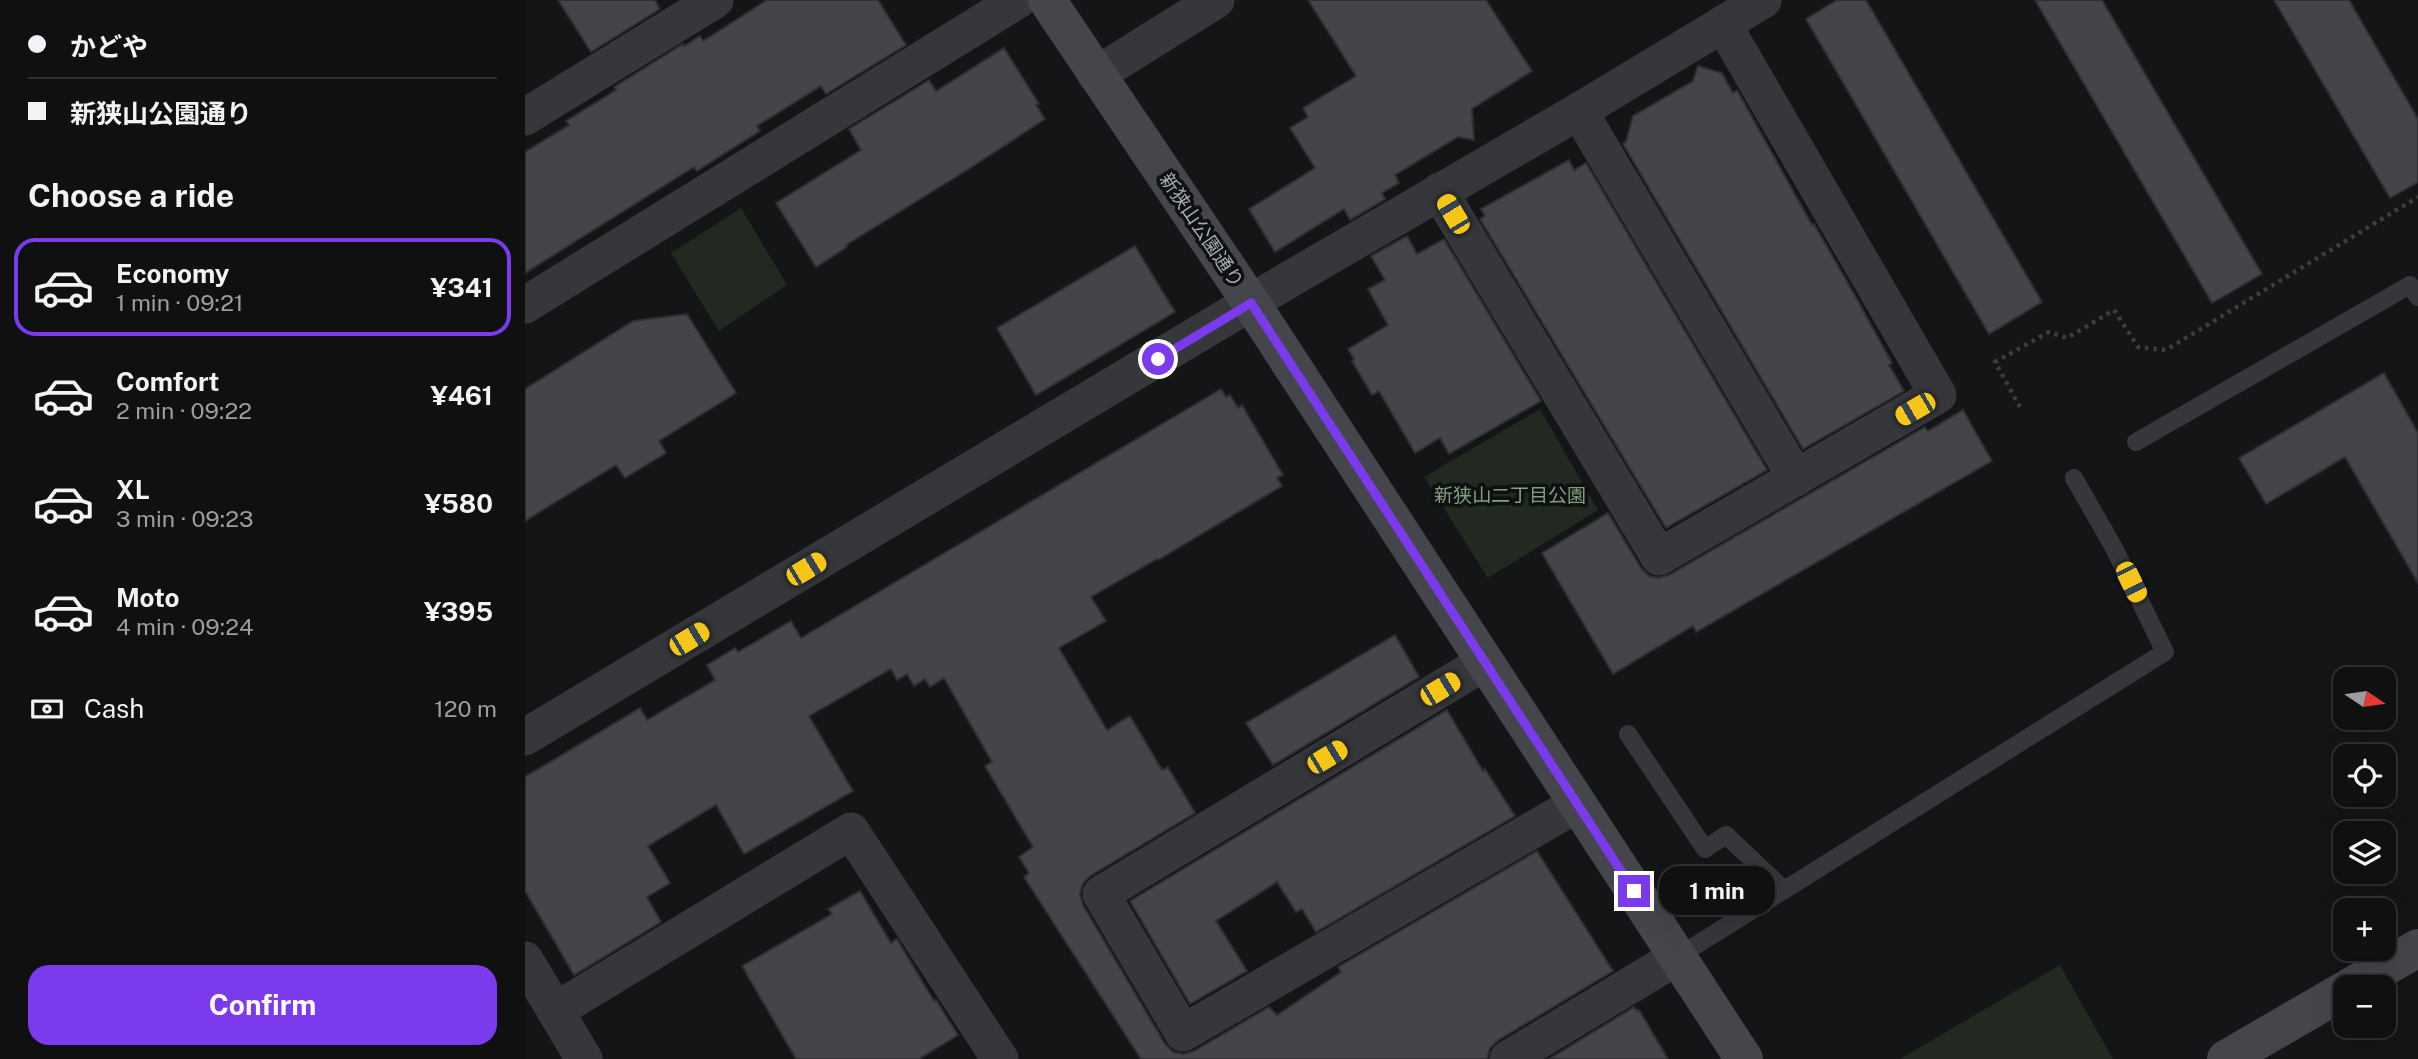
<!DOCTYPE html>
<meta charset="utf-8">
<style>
:root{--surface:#0f1010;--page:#1d1e1e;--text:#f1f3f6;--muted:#9b9d9f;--line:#2f3030;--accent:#7c3aed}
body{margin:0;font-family:"Public Sans","Noto Sans JP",sans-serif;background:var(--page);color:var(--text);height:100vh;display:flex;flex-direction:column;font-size:26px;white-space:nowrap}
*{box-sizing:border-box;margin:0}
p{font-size:23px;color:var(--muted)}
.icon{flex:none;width:38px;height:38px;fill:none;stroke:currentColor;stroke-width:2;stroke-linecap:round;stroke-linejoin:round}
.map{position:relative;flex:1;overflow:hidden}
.details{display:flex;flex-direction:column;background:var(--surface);width:525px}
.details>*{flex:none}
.hud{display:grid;align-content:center;height:154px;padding:0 28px;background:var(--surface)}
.needle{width:46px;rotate:103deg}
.fabs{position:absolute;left:1808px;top:667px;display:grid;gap:14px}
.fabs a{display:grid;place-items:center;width:63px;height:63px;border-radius:14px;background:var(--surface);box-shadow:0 7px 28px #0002,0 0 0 2px var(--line);font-size:35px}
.end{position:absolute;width:32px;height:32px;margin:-16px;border:9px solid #7c3aed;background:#fff;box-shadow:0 0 0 4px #fff}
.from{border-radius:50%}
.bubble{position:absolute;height:49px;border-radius:21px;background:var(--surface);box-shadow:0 7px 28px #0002,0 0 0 2px var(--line);font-size:23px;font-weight:700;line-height:49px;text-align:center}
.car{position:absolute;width:21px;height:42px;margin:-21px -10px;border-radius:9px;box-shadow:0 0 5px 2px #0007;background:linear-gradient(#f5c518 24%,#345 0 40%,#f5c518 0 76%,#345 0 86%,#f5c518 0)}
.hud b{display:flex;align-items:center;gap:24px;height:66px;font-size:26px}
.hud b+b{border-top:2px solid var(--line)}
.hud i{width:18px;height:18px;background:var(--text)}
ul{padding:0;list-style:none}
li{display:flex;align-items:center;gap:21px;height:98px;margin:0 14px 10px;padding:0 14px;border:4px solid transparent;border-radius:21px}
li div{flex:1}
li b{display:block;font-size:26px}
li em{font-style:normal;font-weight:700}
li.selected{border-color:var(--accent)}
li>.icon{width:63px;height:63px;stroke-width:1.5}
h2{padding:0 28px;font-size:32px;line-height:84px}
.pay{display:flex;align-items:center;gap:18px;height:77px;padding:0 28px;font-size:26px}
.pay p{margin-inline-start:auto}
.button{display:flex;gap:14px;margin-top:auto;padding:14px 28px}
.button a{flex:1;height:80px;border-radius:21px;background:var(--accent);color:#fff;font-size:28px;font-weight:700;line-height:80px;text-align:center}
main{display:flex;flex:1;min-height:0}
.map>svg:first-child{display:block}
</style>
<main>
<section class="details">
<div class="hud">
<b><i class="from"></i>かどや</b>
<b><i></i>新狭山公園通り</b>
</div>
<h2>Choose a ride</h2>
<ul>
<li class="selected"><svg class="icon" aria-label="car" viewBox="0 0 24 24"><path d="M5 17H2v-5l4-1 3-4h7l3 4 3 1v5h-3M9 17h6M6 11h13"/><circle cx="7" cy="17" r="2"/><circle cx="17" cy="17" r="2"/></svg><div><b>Economy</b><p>1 min · 09:21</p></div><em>¥341</em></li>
<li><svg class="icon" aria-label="car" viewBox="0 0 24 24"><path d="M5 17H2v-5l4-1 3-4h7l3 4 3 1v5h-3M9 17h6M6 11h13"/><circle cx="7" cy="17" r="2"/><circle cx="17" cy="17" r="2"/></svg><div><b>Comfort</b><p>2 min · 09:22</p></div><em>¥461</em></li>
<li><svg class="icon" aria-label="car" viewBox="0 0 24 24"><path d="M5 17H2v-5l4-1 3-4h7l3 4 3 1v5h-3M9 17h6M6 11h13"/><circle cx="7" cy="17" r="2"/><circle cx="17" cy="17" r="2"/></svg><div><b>XL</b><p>3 min · 09:23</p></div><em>¥580</em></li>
<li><svg class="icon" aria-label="car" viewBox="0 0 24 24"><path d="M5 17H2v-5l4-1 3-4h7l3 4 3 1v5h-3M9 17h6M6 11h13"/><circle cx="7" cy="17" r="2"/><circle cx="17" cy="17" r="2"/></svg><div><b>Moto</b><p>4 min · 09:24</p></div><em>¥395</em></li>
</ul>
<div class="pay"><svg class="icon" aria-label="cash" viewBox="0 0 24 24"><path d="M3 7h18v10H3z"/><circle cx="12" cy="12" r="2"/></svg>Cash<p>120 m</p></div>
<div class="button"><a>Confirm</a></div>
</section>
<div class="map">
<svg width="1893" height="1059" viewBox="0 0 1893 1059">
<rect width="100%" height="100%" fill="#141516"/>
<g fill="#212921">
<path d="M216,208L262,285L194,331L146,253Z"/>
<path d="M1015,409L1073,510L963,578L899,477Z"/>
<path d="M1535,965L1588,1059H1375Z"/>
</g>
<g fill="#434549" stroke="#2e2f32" stroke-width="2">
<path d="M33,0H130L135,9L66,52Z"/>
<path d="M242,0H353L381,45L301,94L296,86L232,126L235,131L172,171L169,167L0,273V152L44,125L41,121L91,90L89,87L158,44L159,46L175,36L178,41Z"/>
<path d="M783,0H961L1007,71L947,109L949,140L933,137L870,175L874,183L857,193L860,199L825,220L819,209L750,252L724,209L790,168L765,128L783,117L778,108L831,76Z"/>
<path d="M1312,0H1341L1517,302L1464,334L1281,19Z"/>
<path d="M1510,0H1577L1737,274L1687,303Z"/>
<path d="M1749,0H1824L1893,119V182L1865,198Z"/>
<path d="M479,48L514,104L511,105L520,119L447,167L321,245L322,247L291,267L251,203L336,150L324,129L404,80L411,91Z"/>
<path d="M1173,66L1197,73L1208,93L1212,90L1287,225L1289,224L1328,292L1367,363L1364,365L1379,391L1278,449L1098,144L1101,142L1108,116L1168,81Z"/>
<path d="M1044,160L1049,170L1061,163L1242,470L1141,528L955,219L960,216L956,209Z"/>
<path d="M882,236L892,254L919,239L1016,401L924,454L915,438L890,453L854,391L847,395L827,361L829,359L823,349L863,325L843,289L860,280L846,256Z"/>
<path d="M610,246L650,312L511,395L472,328Z"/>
<path d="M162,314L211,393L134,441L141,453L100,478L91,465L0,521V389L108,321Z"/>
<path d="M1859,373L1893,433V583L1820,457L1741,504L1714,458Z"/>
<path d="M696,389L701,397L705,395L713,408L717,405L758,475L752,478L757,486L633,560L632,559L566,597L581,621L534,648L582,730L605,716L637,770L643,767L670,813L565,876L558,883L555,894L558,905L640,1044L648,1052L659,1054L669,1051L744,1007L752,1015L816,972L813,967L1012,851L1088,971L972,1041L965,1048L962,1059H616L499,877L504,873L494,857L508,847L460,766L467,762L419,678L405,687L400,679L389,686L382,674L372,680L366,669L284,716L328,791L219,854L191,805L123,846L145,883L122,897L136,922L49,975L0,891V777L115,708L122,720L190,680L182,665L210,648L213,652L266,621L276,638Z"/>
<path d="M1438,410L1467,461L1171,632L1168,626L1088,674L1017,553L1083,513L1116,568L1124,576L1133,578L1144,575L1400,427L1403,431Z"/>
<path d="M870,635L894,677L748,765L721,723Z"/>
<path d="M922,710L958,771L960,769L990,816L791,932L777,909L771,912L752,882L691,921L722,971L665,1004L605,901Z"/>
<path d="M335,891L366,943L372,939L409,1001L411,1000L433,1035L394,1059H271L217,966L307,914L303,909Z"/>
<path d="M1109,1007L1112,1011L1114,1010L1143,1059H1024Z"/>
</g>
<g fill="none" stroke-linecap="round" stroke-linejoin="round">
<path stroke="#3c3e42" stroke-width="4.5" stroke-dasharray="3.5 5" stroke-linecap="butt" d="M1495,407L1470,362L1524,332L1542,338L1589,310L1613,347L1641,350L1893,197"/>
<g stroke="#36373b" stroke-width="18">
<path d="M1611,442L1885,285L1893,297"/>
<path d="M1103,734L1180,849L1201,835L1259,890"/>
<path d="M1152,957L1640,652L1589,548L1549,478"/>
</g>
<g stroke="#36373b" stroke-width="37">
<path d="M571,75L691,0"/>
<path d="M1054,111L1271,478"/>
<path d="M0,117L190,0"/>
<path d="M914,191L1134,557L1413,395L1198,24"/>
<path d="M0,305L493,0"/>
<path d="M960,662L576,894L658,1033L1052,804"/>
<path d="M0,737L755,285L1054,111L1238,0"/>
<path d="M0,960L59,1059"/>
<path d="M30,1011L326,831L475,1059"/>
<path d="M983,1059L1152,957"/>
</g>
<g stroke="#44464b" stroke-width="38">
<path d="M522,0L726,303L1219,1059"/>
<path d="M1825,987L1893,948"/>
<path d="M1701,1059L1820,990"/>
</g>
</g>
<circle fill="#50614f" cx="1186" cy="885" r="10"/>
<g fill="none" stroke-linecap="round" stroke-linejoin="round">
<path stroke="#7c3aed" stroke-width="9" d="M633,359L726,303L1109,891"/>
</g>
<g text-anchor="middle" stroke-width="7" stroke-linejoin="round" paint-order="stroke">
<g font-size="19" fill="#a7aeb6" stroke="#0f1011">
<text transform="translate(677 230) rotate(56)" y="7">新狭山公園通り</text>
</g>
<g font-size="19" fill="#81a07e" stroke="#0f1011">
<text x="985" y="502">新狭山二丁目公園</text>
</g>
</g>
</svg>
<div class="fabs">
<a><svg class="needle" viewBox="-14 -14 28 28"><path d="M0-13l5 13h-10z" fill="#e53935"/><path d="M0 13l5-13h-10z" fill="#9b9d9f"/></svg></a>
<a><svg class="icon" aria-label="locate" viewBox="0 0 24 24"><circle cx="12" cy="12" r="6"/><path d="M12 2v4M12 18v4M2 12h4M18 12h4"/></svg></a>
<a><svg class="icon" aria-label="layers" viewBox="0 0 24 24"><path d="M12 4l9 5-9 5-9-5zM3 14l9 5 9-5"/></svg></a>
<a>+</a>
<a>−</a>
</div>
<i class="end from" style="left:633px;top:359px"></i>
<i class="end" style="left:1109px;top:891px"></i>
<div class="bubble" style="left:1134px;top:866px;width:116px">1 min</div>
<i class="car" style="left:928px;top:214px;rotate:329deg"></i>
<i class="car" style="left:1390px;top:409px;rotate:240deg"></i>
<i class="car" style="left:281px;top:569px;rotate:59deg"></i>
<i class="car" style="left:1606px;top:582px;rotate:154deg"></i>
<i class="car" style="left:164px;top:639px;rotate:59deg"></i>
<i class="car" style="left:915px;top:689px;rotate:59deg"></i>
<i class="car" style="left:802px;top:757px;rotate:59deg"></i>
</div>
</main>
